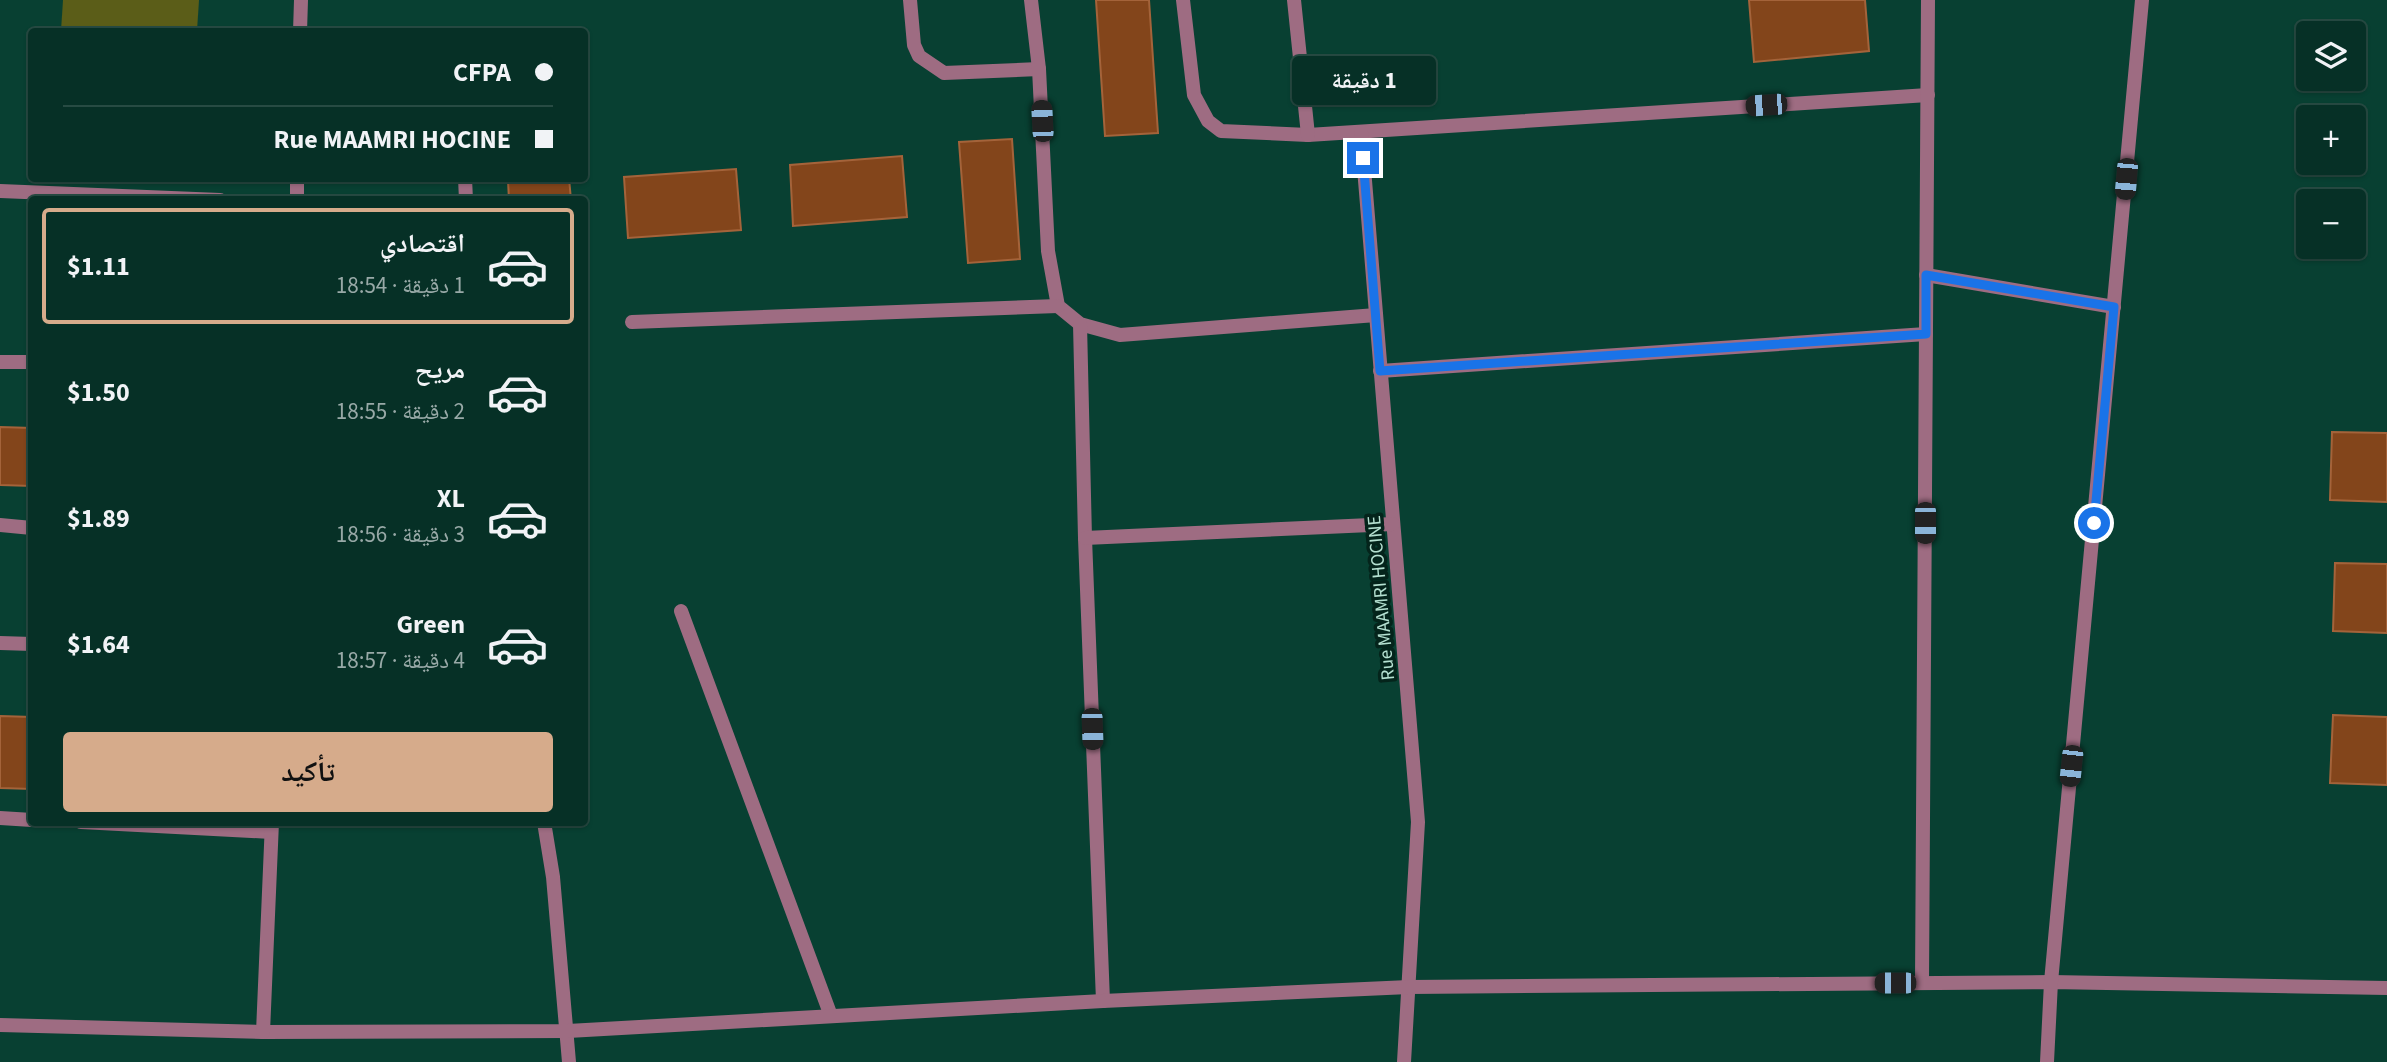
<!DOCTYPE html>
<html lang="ar">
<meta charset="utf-8">
<style>
:root{--surface:#063026;--page:#143c32;--text:#f1f3f6;--muted:#98a9a7;--line:#274b43;--accent:#d6ab8b}
body{margin:0;font-family:"Source Sans 3","Noto Naskh Arabic",sans-serif;background:var(--page);color:var(--text);direction:rtl;height:100vh;display:flex;flex-direction:column;font-size:26px;white-space:nowrap}
*{box-sizing:border-box;margin:0}
p{font-size:23px;color:var(--muted)}
.icon{flex:none;width:38px;height:38px;fill:none;stroke:currentColor;stroke-width:2;stroke-linecap:round;stroke-linejoin:round}
.map{position:relative;flex:1;overflow:hidden;direction:ltr}
.drawer{position:absolute;left:28px;top:196px;width:560px;height:630px;display:flex;flex-direction:column;background:var(--surface);border-radius:7px;box-shadow:0 2px 5px #0004,0 0 0 2px var(--line);direction:rtl}
.drawer>*{flex:none}
.hud{position:absolute;left:28px;top:28px;width:560px;height:154px;border-radius:7px;box-shadow:0 2px 5px #0004,0 0 0 2px var(--line);direction:rtl;display:grid;align-content:center;height:154px;padding:0 35px;background:var(--surface)}
.controls{position:absolute;left:2296px;top:21px;display:grid;gap:14px}
.controls a{display:grid;place-items:center;width:70px;height:70px;border-radius:7px;background:var(--surface);box-shadow:0 2px 5px #0004,0 0 0 2px var(--line);font-size:35px}
.end{position:absolute;width:32px;height:32px;margin:-16px;border:9px solid #1a73e8;background:#fff;box-shadow:0 0 0 4px #fff}
.from{border-radius:50%}
.bubble{position:absolute;height:49px;border-radius:7px;background:var(--surface);box-shadow:0 2px 5px #0004,0 0 0 2px var(--line);font-size:23px;font-weight:700;line-height:49px;text-align:center;direction:rtl}
.car{position:absolute;width:21px;height:42px;margin:-21px -10px;border-radius:9px;box-shadow:0 0 5px 2px #0007;background:linear-gradient(#222 24%,#8ab4d8 0 40%,#222 0 76%,#8ab4d8 0 86%,#222 0)}
.hud b{display:flex;align-items:center;gap:24px;height:66px;font-size:26px}
.hud b+b{border-top:2px solid var(--line)}
.hud i{width:18px;height:18px;background:var(--text)}
ul{padding:12px 0 0;list-style:none}
li{display:flex;align-items:center;gap:21px;height:116px;margin:0 14px 10px;padding:0 21px;border:4px solid transparent;border-radius:7px}
li div{flex:1}
li b{display:block;font-size:26px}
li em{font-style:normal;font-weight:700}
li.selected{border-color:var(--accent)}
li>.icon{width:63px;height:63px;stroke-width:1.5}
.action{display:flex;gap:14px;margin-top:auto;padding:14px 35px}
.action a{flex:1;height:80px;border-radius:7px;background:var(--accent);color:#111;font-size:28px;font-weight:700;line-height:80px;text-align:center}
.map>svg:first-child{display:block}
</style>
<div class="map">
<svg width="2387" height="1062" viewBox="0 0 2387 1062">
<rect width="100%" height="100%" fill="#084032"/>
<path fill="#5b5d18" d="M63,0H199L197,31H61Z"/>
<g fill="#83451b" stroke="#a4633a" stroke-width="2">
<path d="M1096,0H1149L1158,133L1105,136Z"/>
<path d="M1749,0H1865L1869,51L1754,62Z"/>
<path d="M1012,139L1020,259L968,263L959,142Z"/>
<path d="M902,156L907,217L793,226L790,165Z"/>
<path d="M736,169L741,230L628,238L624,177Z"/>
<path d="M546,178H569L571,200H509L508,181Z"/>
<path d="M0,427L32,428V486L0,485Z"/>
<path d="M2332,432L2387,433V502L2330,500Z"/>
<path d="M2335,563L2387,564V633L2333,631Z"/>
<path d="M2333,715L2387,717V785L2330,783Z"/>
<path d="M0,716L32,717V789L0,788Z"/>
</g>
<g fill="none" stroke-linecap="round" stroke-linejoin="round">
<g stroke="#9e6c82" stroke-width="14">
<path d="M910,0L914,45L919,56L944,73L1039,69"/>
<path d="M1031,0L1039,69L1048,251L1058,306L1080,324L1120,335L1376,315"/>
<path d="M1183,0L1194,95L1208,121L1221,131L1308,135L1928,95"/>
<path d="M1294,0L1308,135"/>
<path d="M300,32L301,0"/>
<path d="M1361,132L1418,822L1404,1062"/>
<path d="M465,178L466,200"/>
<path d="M0,191L220,200"/>
<path d="M297,200V178"/>
<path d="M1926,275L2114,307"/>
<path d="M632,322L1058,306"/>
<path d="M1080,324L1085,538L1103,1001"/>
<path d="M0,362H32"/>
<path d="M1380,371L1926,334"/>
<path d="M0,525L32,528"/>
<path d="M1085,538L1393,524"/>
<path d="M681,611L831,1016"/>
<path d="M0,643L32,644"/>
<path d="M0,818L32,820"/>
<path d="M81,822L271,832"/>
<path d="M544,822L553,877L569,1062"/>
<path d="M1922,983L1928,0"/>
<path d="M0,1025L263,1032L568,1031L1103,1001L1409,987L2051,982L2387,988"/>
<path d="M263,1032L272,822"/>
<path d="M2047,1062L2051,982L2142,0"/>
</g>
</g>
<g fill="none" stroke-linecap="round" stroke-linejoin="round">
<path stroke="#1a73e8" stroke-width="9" d="M1363,158L1380,371L1926,334V275L2114,307L2094,523"/>
</g>
<g text-anchor="middle" stroke-width="7" stroke-linejoin="round" paint-order="stroke">
<g font-size="19" fill="#b5e1d1" stroke="#04241b">
<text transform="translate(1380 598) rotate(-95)" y="7">Rue MAAMRI HOCINE</text>
</g>
</g>
</svg>
<div class="controls">
<a><svg class="icon" aria-label="layers" viewBox="0 0 24 24"><path d="M12 4l9 5-9 5-9-5zM3 14l9 5 9-5"/></svg></a>
<a>+</a>
<a>−</a>
</div>
<i class="end from" style="left:2094px;top:523px"></i>
<i class="end" style="left:1363px;top:158px"></i>
<div class="bubble" style="left:1292px;top:56px;width:144px">1 دقيقة</div>
<i class="car" style="left:1766px;top:105px;rotate:266deg"></i>
<i class="car" style="left:1042px;top:121px;rotate:357deg"></i>
<i class="car" style="left:2126px;top:179px;rotate:185deg"></i>
<i class="car" style="left:1925px;top:523px;rotate:180deg"></i>
<i class="car" style="left:1092px;top:729px;rotate:178deg"></i>
<i class="car" style="left:2071px;top:766px;rotate:186deg"></i>
<i class="car" style="left:1895px;top:983px;rotate:270deg"></i>
<div class="hud">
<b><i class="from"></i>CFPA</b>
<b><i></i>Rue MAAMRI HOCINE</b>
</div>
<section class="drawer">
<ul>
<li class="selected"><svg class="icon" aria-label="car" viewBox="0 0 24 24"><path d="M5 17H2v-5l4-1 3-4h7l3 4 3 1v5h-3M9 17h6M6 11h13"/><circle cx="7" cy="17" r="2"/><circle cx="17" cy="17" r="2"/></svg><div><b>اقتصادي</b><p>1 دقيقة · 18:54</p></div><em>$1.11</em></li>
<li><svg class="icon" aria-label="car" viewBox="0 0 24 24"><path d="M5 17H2v-5l4-1 3-4h7l3 4 3 1v5h-3M9 17h6M6 11h13"/><circle cx="7" cy="17" r="2"/><circle cx="17" cy="17" r="2"/></svg><div><b>مريح</b><p>2 دقيقة · 18:55</p></div><em>$1.50</em></li>
<li><svg class="icon" aria-label="car" viewBox="0 0 24 24"><path d="M5 17H2v-5l4-1 3-4h7l3 4 3 1v5h-3M9 17h6M6 11h13"/><circle cx="7" cy="17" r="2"/><circle cx="17" cy="17" r="2"/></svg><div><b>XL</b><p>3 دقيقة · 18:56</p></div><em>$1.89</em></li>
<li><svg class="icon" aria-label="car" viewBox="0 0 24 24"><path d="M5 17H2v-5l4-1 3-4h7l3 4 3 1v5h-3M9 17h6M6 11h13"/><circle cx="7" cy="17" r="2"/><circle cx="17" cy="17" r="2"/></svg><div><b>Green</b><p>4 دقيقة · 18:57</p></div><em>$1.64</em></li>
</ul>
<div class="action"><a>تأكيد</a></div>
</section>
</div>
